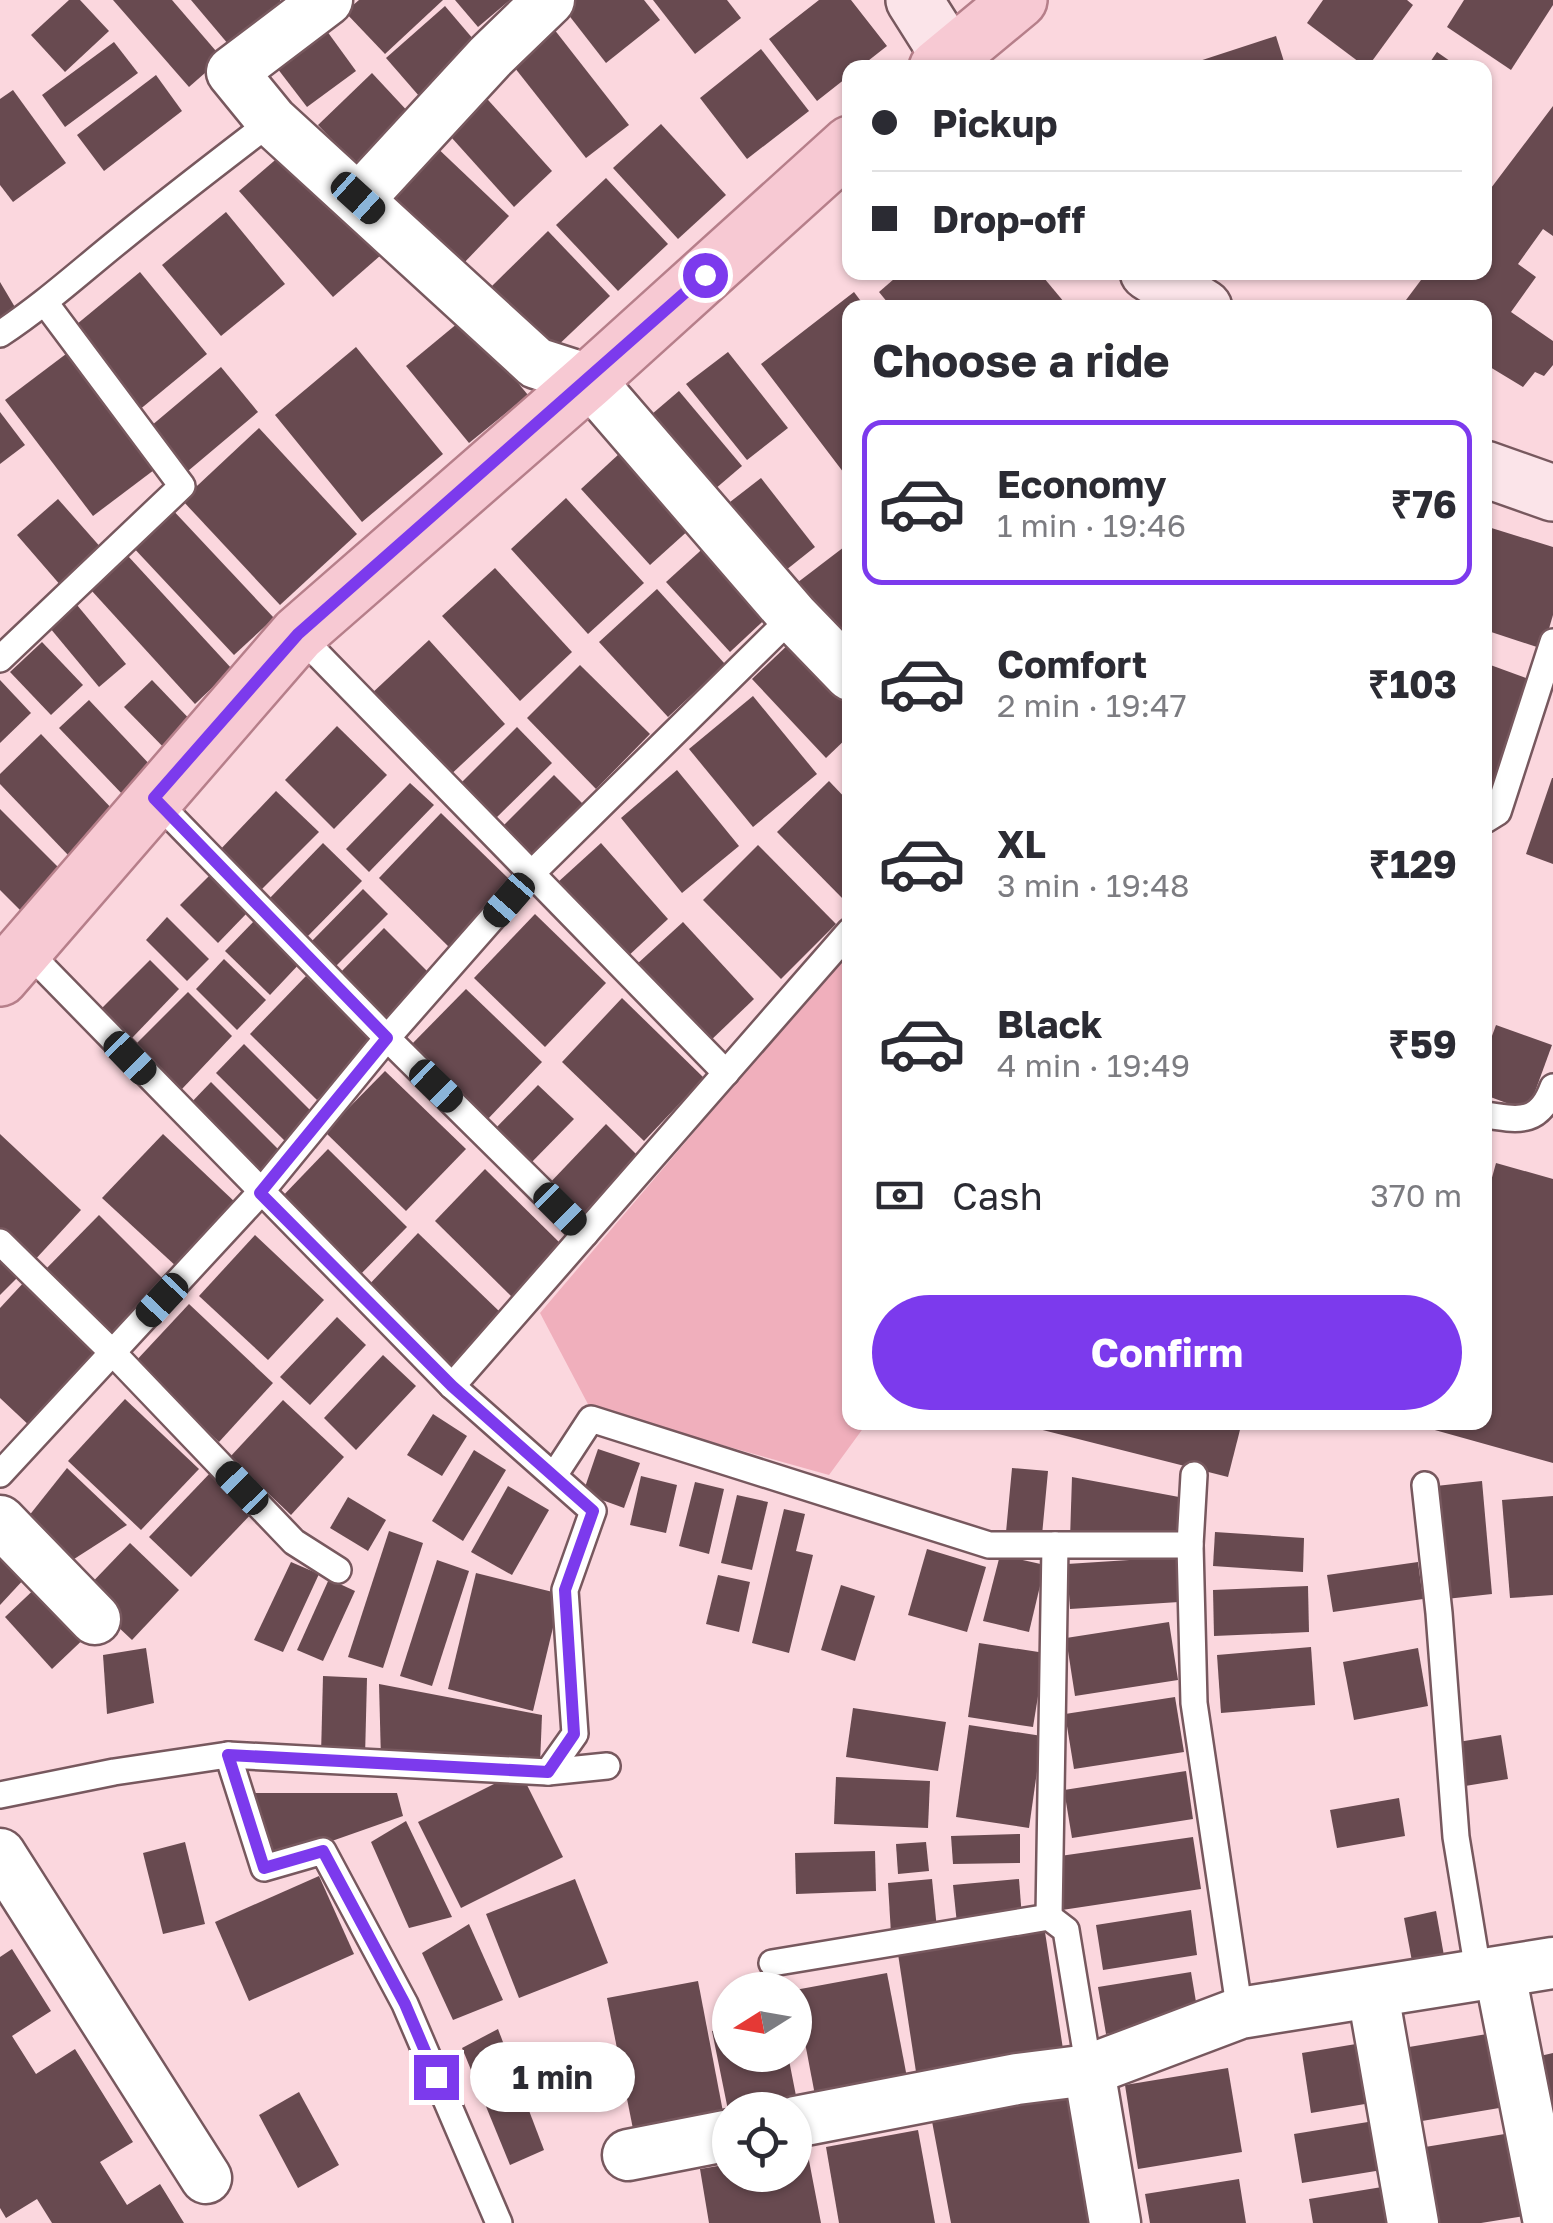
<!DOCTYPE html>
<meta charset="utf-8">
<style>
:root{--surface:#fff;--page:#f2f2f3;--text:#2b2b33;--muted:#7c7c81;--line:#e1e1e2;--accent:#7c3aed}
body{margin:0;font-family:"Golos Text",sans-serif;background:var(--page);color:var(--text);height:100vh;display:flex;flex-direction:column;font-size:38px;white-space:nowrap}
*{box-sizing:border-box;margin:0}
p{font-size:32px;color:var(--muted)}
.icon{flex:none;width:55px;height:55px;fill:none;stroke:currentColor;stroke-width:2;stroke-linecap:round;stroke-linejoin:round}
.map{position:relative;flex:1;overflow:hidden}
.side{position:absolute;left:842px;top:300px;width:650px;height:1130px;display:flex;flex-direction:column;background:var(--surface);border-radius:20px;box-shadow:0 2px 8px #0004}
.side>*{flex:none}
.top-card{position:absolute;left:842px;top:60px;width:650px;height:220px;border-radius:20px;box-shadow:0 2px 8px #0004;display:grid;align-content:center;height:220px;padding:0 30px;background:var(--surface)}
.needle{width:65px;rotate:259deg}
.fabs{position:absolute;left:712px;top:1972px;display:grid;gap:20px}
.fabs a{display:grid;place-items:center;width:100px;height:100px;border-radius:50%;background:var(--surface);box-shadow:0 2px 8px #0004;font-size:50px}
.end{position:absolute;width:45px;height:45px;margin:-22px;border:12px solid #7c3aed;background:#fff;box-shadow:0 0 0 5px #fff}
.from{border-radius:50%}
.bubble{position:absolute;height:70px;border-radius:35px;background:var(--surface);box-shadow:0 2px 8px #0004;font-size:32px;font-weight:700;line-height:70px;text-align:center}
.car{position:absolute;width:30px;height:60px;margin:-30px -15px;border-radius:12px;box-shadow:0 0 8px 2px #0007;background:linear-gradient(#222 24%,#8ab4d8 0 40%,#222 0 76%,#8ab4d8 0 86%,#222 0)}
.top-card b{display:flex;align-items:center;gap:35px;height:95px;font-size:38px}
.top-card b+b{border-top:2px solid var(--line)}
.top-card i{width:25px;height:25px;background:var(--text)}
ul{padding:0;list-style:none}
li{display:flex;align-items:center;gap:30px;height:165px;margin:0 20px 15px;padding:0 10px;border:5px solid transparent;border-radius:20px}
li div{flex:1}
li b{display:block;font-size:38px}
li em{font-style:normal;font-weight:700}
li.current{border-color:var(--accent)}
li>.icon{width:90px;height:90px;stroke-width:1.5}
h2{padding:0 30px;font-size:45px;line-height:120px}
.pay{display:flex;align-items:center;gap:25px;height:110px;padding:0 30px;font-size:38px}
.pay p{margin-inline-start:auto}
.button{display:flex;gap:20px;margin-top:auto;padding:20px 30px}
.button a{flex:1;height:115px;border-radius:60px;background:var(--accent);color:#fff;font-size:40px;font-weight:700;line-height:115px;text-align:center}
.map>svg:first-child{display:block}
</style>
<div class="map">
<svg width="1553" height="2223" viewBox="0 0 1553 2223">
<rect width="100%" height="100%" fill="#fbd7de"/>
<path fill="#f0afbc" d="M850,949V1422L867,1423L829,1475L590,1408L540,1313Z"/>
<g fill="#684a50">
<path d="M69,0H80L109,31L65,72L31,35Z"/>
<path d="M113,0H172L222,58L189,87Z"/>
<path d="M191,0H280L285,6L234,51Z"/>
<path d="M359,0H443L385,54L345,12Z"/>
<path d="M455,0H510L478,27Z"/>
<path d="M557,0H644L660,20L606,63Z"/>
<path d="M653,0H727L741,18L695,54Z"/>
<path d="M819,0H851L887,46L859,68H850V75L817,101L769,39Z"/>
<path d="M1323,0H1407L1413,5L1367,68L1307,23Z"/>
<path d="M1464,0H1553V5L1511,70L1447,27Z"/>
<path d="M445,6L485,53L426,104L386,58Z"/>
<path d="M550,24L629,125L586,158L507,58Z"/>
<path d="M324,27L356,71L307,107L274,64Z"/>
<path d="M1276,36L1286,68H1181V67Z"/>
<path d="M114,42L138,73L65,127L42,95Z"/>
<path d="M761,49L809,111L747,159L700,98Z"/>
<path d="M1437,52L1460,68H1426Z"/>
<path d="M372,73L412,116L359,168L318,125Z"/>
<path d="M156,75L182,111L104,171L77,135Z"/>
<path d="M13,90L66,163L13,202L0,185V99Z"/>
<path d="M480,91L552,171L514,207L442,127Z"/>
<path d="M1553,106V236L1543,229L1518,264L1536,277L1511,312L1553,341V365L1544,376L1535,372L1523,387L1485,364V308H1400L1427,272H1485V196Z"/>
<path d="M661,124L726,195L678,239L613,168Z"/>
<path d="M431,142L509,216L461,266L384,192Z"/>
<path d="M288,149L381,255L333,297L239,191Z"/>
<path d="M606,178L668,244L618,291L556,225Z"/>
<path d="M226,212L285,284L221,336L162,265Z"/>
<path d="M548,231L610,296L553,350L492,286Z"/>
<path d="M140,272L207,354L138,411L71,329Z"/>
<path d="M902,272H1039L1069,308H892L879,292Z"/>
<path d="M0,282L19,314L0,325Z"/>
<path d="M854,292L866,308H850V481L761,364Z"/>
<path d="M464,318L528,395L469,443L406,366Z"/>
<path d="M356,347L443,454L362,522L275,415Z"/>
<path d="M728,352L788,428L747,460L686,384Z"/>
<path d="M66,354L154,470L93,516L5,400Z"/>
<path d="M221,367L258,412L188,471L151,426Z"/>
<path d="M679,391L742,466L708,495L645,420Z"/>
<path d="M0,412L25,445L0,464Z"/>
<path d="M259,428L357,534L280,605L182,500Z"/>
<path d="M632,442L701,519L650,565L581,489Z"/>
<path d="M761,478L815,547L776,578L721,509Z"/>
<path d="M566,498L644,583L588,634L511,549Z"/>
<path d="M58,499L103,550L62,587L17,535Z"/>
<path d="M169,506L274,618L234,655L130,544Z"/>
<path d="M1485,526L1553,547V615L1543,649L1485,630Z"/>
<path d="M709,543L773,612L730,652L666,582Z"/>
<path d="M848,544L850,547V643L789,589Z"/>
<path d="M128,556L232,669L195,704L91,590Z"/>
<path d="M495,568L572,652L520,701L442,616Z"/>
<path d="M657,589L725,664L668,717L599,642Z"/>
<path d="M77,605L126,664L99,687L50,628Z"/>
<path d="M429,640L505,724L446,779L370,695Z"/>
<path d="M793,640L850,700V735L826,758L752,679Z"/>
<path d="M42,642L83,685L51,715L10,672Z"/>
<path d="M1485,663L1534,681L1490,806L1485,804Z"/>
<path d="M580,665L650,734L596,789L527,718Z"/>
<path d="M0,680L31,713L0,743Z"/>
<path d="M152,680L200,730L173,757L124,707Z"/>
<path d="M753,696L817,774L753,827L689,749Z"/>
<path d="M89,700L154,769L125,797L59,728Z"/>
<path d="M337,726L387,775L334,829L285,780Z"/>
<path d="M517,727L552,763L492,822L457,787Z"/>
<path d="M41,734L115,812L69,856L0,784V774Z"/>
<path d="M677,770L739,846L682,893L621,818Z"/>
<path d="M554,775L587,808L533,862L500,829Z"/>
<path d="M1552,778H1553V864L1526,854Z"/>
<path d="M829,781L850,803V897L845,901L777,832Z"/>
<path d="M410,783L434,805L369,872L346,849Z"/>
<path d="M276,791L319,832L259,892L218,852Z"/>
<path d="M0,809L65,874L25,915L0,890Z"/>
<path d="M441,813L514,884L451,949L379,878Z"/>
<path d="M323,843L362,881L306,938L268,900Z"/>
<path d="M601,843L668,919L625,959L557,883Z"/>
<path d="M758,845L836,924L781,979L703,900Z"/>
<path d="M209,876L247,913L218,943L180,905Z"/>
<path d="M363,889L388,914L335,967L311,942Z"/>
<path d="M535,914L606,983L545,1047L474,978Z"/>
<path d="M167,917L209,959L187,981L146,940Z"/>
<path d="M257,918L302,961L270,995L225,951Z"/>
<path d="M683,922L754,999L708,1043L636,965Z"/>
<path d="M384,928L432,976L385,1024L337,976Z"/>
<path d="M224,959L266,1000L237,1030L196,989Z"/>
<path d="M150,960L179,989L132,1038L102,1008Z"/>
<path d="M306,976L373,1042L317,1100L250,1034Z"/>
<path d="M466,989L542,1062L486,1121L409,1047Z"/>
<path d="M188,992L232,1036L182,1089L136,1044Z"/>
<path d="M622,998L704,1078L644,1141L562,1062Z"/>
<path d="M1496,1025L1552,1045L1528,1111L1485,1095V1055Z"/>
<path d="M244,1044L314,1114L286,1142L216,1073Z"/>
<path d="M385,1071L466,1149L406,1211L325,1132Z"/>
<path d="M211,1082L281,1152L258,1177L187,1107Z"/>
<path d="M538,1085L574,1119L527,1167L491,1133Z"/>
<path d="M606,1124L638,1156L579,1218L546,1187Z"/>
<path d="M0,1134L81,1210L32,1263L0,1234Z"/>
<path d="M163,1134L237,1204L178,1268L102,1198Z"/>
<path d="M328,1149L407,1227L356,1279L277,1202Z"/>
<path d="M1496,1163L1553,1179V1463L1424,1427L1426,1422H1485V1203Z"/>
<path d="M485,1169L562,1245L512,1297L435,1221Z"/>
<path d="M99,1215L168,1284L109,1343L41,1274Z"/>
<path d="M418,1233L501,1313L448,1368L365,1289Z"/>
<path d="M255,1235L324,1300L268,1360L199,1296Z"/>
<path d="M0,1262L17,1278L0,1295Z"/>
<path d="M26,1280L104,1353L33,1429L0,1398V1308Z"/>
<path d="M189,1304L273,1383L219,1442L134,1363Z"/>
<path d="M337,1317L366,1345L310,1405L280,1377Z"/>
<path d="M383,1355L416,1386L356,1450L324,1418Z"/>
<path d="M125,1399L199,1469L141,1530L68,1461Z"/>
<path d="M283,1400L344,1457L291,1515L230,1457Z"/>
<path d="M433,1414L467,1436L442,1476L407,1455Z"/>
<path d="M1011,1422H1242L1228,1477Z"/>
<path d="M598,1449L640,1463L624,1508L583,1493Z"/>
<path d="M474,1450L506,1470L463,1541L432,1521Z"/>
<path d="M67,1468L127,1525L71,1561L28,1517Z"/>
<path d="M1012,1468L1048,1471L1042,1535L1006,1532Z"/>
<path d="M213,1470L255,1510L191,1577L149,1537Z"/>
<path d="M641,1476L677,1485L666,1533L630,1525Z"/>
<path d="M1072,1477L1179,1497L1181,1532L1070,1539Z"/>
<path d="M1482,1481L1492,1594L1446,1599L1436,1486Z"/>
<path d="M695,1482L724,1489L709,1554L679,1546Z"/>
<path d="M508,1486L549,1510L512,1575L471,1552Z"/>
<path d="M737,1495L768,1502L752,1570L721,1563Z"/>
<path d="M1553,1496V1595L1510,1598L1502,1500Z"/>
<path d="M348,1497L386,1520L368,1551L330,1528Z"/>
<path d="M784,1509L805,1514L796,1551L813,1555L789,1653L752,1643Z"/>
<path d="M389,1531L423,1543L383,1668L348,1657Z"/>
<path d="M1215,1532L1304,1538L1303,1572L1213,1566Z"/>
<path d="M130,1543L179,1590L132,1640L82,1593Z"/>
<path d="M927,1549L986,1567L967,1632L908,1615Z"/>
<path d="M0,1552L26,1577L0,1605Z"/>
<path d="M1000,1555L1045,1565L1029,1632L983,1621Z"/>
<path d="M1176,1557L1179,1602L1070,1609L1067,1564Z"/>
<path d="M437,1560L469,1571L432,1686L400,1676Z"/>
<path d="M291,1562L319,1574L283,1652L254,1640Z"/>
<path d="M1418,1562L1423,1599L1333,1612L1327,1575Z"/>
<path d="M476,1573L561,1594L533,1711L448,1689Z"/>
<path d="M718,1575L750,1582L739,1632L706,1624Z"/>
<path d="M329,1579L355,1591L323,1661L297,1650Z"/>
<path d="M43,1581L91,1632L52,1669L5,1617Z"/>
<path d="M841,1585L875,1596L855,1661L821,1650Z"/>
<path d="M1308,1586L1309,1632L1214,1636L1213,1590Z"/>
<path d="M1169,1622L1178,1680L1075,1696L1066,1638Z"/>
<path d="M979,1643L1045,1653L1033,1727L968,1717Z"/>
<path d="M1311,1647L1315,1705L1221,1713L1217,1655Z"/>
<path d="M146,1648L154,1703L107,1714L103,1655Z"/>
<path d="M1418,1648L1428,1706L1354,1720L1343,1662Z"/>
<path d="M323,1676L367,1678L365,1757L321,1755Z"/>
<path d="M379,1684L542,1715L540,1764L381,1760Z"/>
<path d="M1175,1697L1184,1752L1074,1769L1065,1714Z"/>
<path d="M853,1708L946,1722L938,1771L846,1757Z"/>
<path d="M969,1725L1042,1736L1029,1828L956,1817Z"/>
<path d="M1501,1735L1508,1779L1459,1787L1452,1743Z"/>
<path d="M520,1771L563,1857L461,1908L418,1822Z"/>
<path d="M1186,1771L1193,1819L1072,1838L1064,1790Z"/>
<path d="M836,1777L930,1781L928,1828L834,1824Z"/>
<path d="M255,1793H397L403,1816L275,1861Z"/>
<path d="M1399,1798L1405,1836L1337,1848L1330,1810Z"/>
<path d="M406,1821L452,1917L409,1928L371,1842Z"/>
<path d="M1020,1834V1863L953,1864L951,1836Z"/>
<path d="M1193,1837L1201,1889L1062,1910L1053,1857Z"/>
<path d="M185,1842L205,1924L163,1934L143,1853Z"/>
<path d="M926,1842L929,1871L898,1874L896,1844Z"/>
<path d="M875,1851L876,1891L796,1894L795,1853Z"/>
<path d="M319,1876L354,1954L249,2001L215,1922Z"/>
<path d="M575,1879L608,1963L519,1998L486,1914Z"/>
<path d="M932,1879L937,1929L891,1934L888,1883Z"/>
<path d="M1019,1879L1022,1918L957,1924L953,1885Z"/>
<path d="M1191,1910L1197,1955L1103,1970L1096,1925Z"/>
<path d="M1436,1911L1448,1978L1416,1983L1404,1918Z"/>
<path d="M469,1924L503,2000L453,2020L422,1953Z"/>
<path d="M1045,1932L1065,2062L918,2085L898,1954Z"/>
<path d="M12,1949L51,2011L12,2036L36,2074L75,2049L133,2142L100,2162L127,2205L160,2184L184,2223H52L37,2199L6,2218L0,2208V1957Z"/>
<path d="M1191,1972L1199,2020L1106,2034L1098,1987Z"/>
<path d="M887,1973L910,2093L818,2111L795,1990Z"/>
<path d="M698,1981L724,2117L634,2134L607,1998Z"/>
<path d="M730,2028V2055H788L798,2106L775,2110H728L712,2031Z"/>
<path d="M498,2029L544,2150L510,2165L462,2048Z"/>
<path d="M1505,2031L1517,2105L1422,2121L1409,2047Z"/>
<path d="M1356,2044L1365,2104L1311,2113L1302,2053Z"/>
<path d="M1553,2053V2132L1527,2059Z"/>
<path d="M1228,2068L1242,2152L1138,2169L1125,2085Z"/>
<path d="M1069,2090L1093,2223H951L931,2116Z"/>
<path d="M299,2092L339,2165L298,2188L259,2115Z"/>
<path d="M1374,2121L1382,2170L1302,2183L1294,2134Z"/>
<path d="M918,2130L935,2223H839L826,2147Z"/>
<path d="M1517,2132L1530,2215L1481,2223H1438L1425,2147Z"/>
<path d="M807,2150L821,2223H709L700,2169L730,2164V2175H795V2152Z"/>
<path d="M1239,2179L1246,2223H1150L1145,2194Z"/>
<path d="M1388,2186L1393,2223H1313L1309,2199Z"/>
</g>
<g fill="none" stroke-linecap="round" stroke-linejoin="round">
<g stroke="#77585e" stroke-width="30">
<g id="lane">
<path d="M0,334C44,305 80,272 121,239C170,199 221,160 272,121"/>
<path d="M298,634L726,1073"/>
<path d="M0,659L182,486L46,304"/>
<path d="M153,798L387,1038L585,1234"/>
<path d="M1485,820L1498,812L1553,642"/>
<path d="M25,949L452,1386L593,1511L565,1590L575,1734L548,1772"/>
<path d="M1485,1115C1519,1120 1539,1125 1553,1087"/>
<path d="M0,1242L113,1353L294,1542L338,1570"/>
<path d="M452,1386L850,931"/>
<path d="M0,1474L260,1193L387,1038L533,872L793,616"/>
<path d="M555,1474L591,1419L989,1545H1190"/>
<path d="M1194,1475L1190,1545L1194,1703L1240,2013"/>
<path d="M1425,1485L1439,1613L1456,1837L1479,1977"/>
<path d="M228,1755L264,1868L323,1851L405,2004L499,2223"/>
<path d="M0,1795L114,1772L228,1755L548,1772L607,1766"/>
<path d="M1049,1917L1055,1545"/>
<path d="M772,1963L1049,1917L1066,1930L1089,2070"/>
</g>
</g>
<g stroke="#77585e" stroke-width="55">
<g id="street">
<path d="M327,0L232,72L272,121L536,363L589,380L793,616L850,675"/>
<path d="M359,199L490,57L549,0"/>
<path d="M0,1521L95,1619"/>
<path d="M0,1854L206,2178"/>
<path d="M1500,1974L1549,2223"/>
<path d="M1373,1994L1413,2223"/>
<path d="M1089,2070L1115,2223"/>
<path d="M795,2122L1017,2079L1089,2070L1240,2013L1553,1963"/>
<path d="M628,2155L730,2135"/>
</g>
</g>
<g stroke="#77585e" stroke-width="60">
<g id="secondary">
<path d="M914,0L950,57"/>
<path d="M1148,272L1204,308"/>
<path d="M1485,469L1553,493"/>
</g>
</g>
<g stroke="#b67f8a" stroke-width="60">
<g id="primary">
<path d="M937,68L1019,0"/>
<path d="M0,978L298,634L589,380L850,144"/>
</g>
</g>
<use href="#lane" stroke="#fff" stroke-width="25"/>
<use href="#street" stroke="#fff" stroke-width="50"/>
<use href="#secondary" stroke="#fbe4e9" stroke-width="55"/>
<use href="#primary" stroke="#f7c9d3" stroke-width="55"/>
</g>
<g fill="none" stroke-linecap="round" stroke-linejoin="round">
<path stroke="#7c3aed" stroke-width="12" d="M436,2077L405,2004L323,1851L264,1868L228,1755L548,1772L574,1734L565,1590L593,1511L452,1386L260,1193L387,1038L154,798L298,634L705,275"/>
</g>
</svg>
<div class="fabs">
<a><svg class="needle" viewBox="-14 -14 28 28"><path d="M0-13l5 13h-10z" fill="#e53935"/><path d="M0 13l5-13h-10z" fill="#7c7c81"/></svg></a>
<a><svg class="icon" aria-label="locate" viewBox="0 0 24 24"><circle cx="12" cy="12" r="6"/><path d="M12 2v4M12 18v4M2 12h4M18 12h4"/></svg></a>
</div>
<i class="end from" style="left:705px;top:275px"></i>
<i class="end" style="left:436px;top:2077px"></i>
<div class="bubble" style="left:470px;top:2042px;width:165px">1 min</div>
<i class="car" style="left:358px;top:198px;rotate:132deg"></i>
<i class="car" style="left:509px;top:900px;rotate:221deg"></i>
<i class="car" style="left:130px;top:1058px;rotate:136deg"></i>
<i class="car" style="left:436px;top:1086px;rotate:134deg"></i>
<i class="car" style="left:560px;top:1209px;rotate:135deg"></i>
<i class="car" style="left:162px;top:1300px;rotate:223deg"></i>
<i class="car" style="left:242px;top:1488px;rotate:316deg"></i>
<div class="top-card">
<b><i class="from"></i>Pickup</b>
<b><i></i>Drop-off</b>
</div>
<section class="side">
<h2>Choose a ride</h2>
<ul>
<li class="current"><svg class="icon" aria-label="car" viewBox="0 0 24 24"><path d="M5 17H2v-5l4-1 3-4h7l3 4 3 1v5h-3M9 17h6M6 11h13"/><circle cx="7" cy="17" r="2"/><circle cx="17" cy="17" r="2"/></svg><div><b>Economy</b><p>1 min · 19:46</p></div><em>₹76</em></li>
<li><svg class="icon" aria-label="car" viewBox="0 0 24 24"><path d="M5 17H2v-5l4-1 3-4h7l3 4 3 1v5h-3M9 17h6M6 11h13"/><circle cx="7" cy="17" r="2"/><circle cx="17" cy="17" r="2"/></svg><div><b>Comfort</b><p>2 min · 19:47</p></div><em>₹103</em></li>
<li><svg class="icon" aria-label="car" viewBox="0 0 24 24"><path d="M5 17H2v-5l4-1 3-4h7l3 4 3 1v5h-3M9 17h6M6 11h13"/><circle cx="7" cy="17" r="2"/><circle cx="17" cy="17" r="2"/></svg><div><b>XL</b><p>3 min · 19:48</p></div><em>₹129</em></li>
<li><svg class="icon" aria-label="car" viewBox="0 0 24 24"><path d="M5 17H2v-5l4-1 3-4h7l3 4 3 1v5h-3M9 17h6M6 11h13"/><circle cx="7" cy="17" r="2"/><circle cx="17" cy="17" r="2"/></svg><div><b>Black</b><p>4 min · 19:49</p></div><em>₹59</em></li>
</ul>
<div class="pay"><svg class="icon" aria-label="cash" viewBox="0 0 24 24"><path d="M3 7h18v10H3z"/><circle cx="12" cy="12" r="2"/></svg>Cash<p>370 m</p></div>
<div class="button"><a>Confirm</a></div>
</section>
</div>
